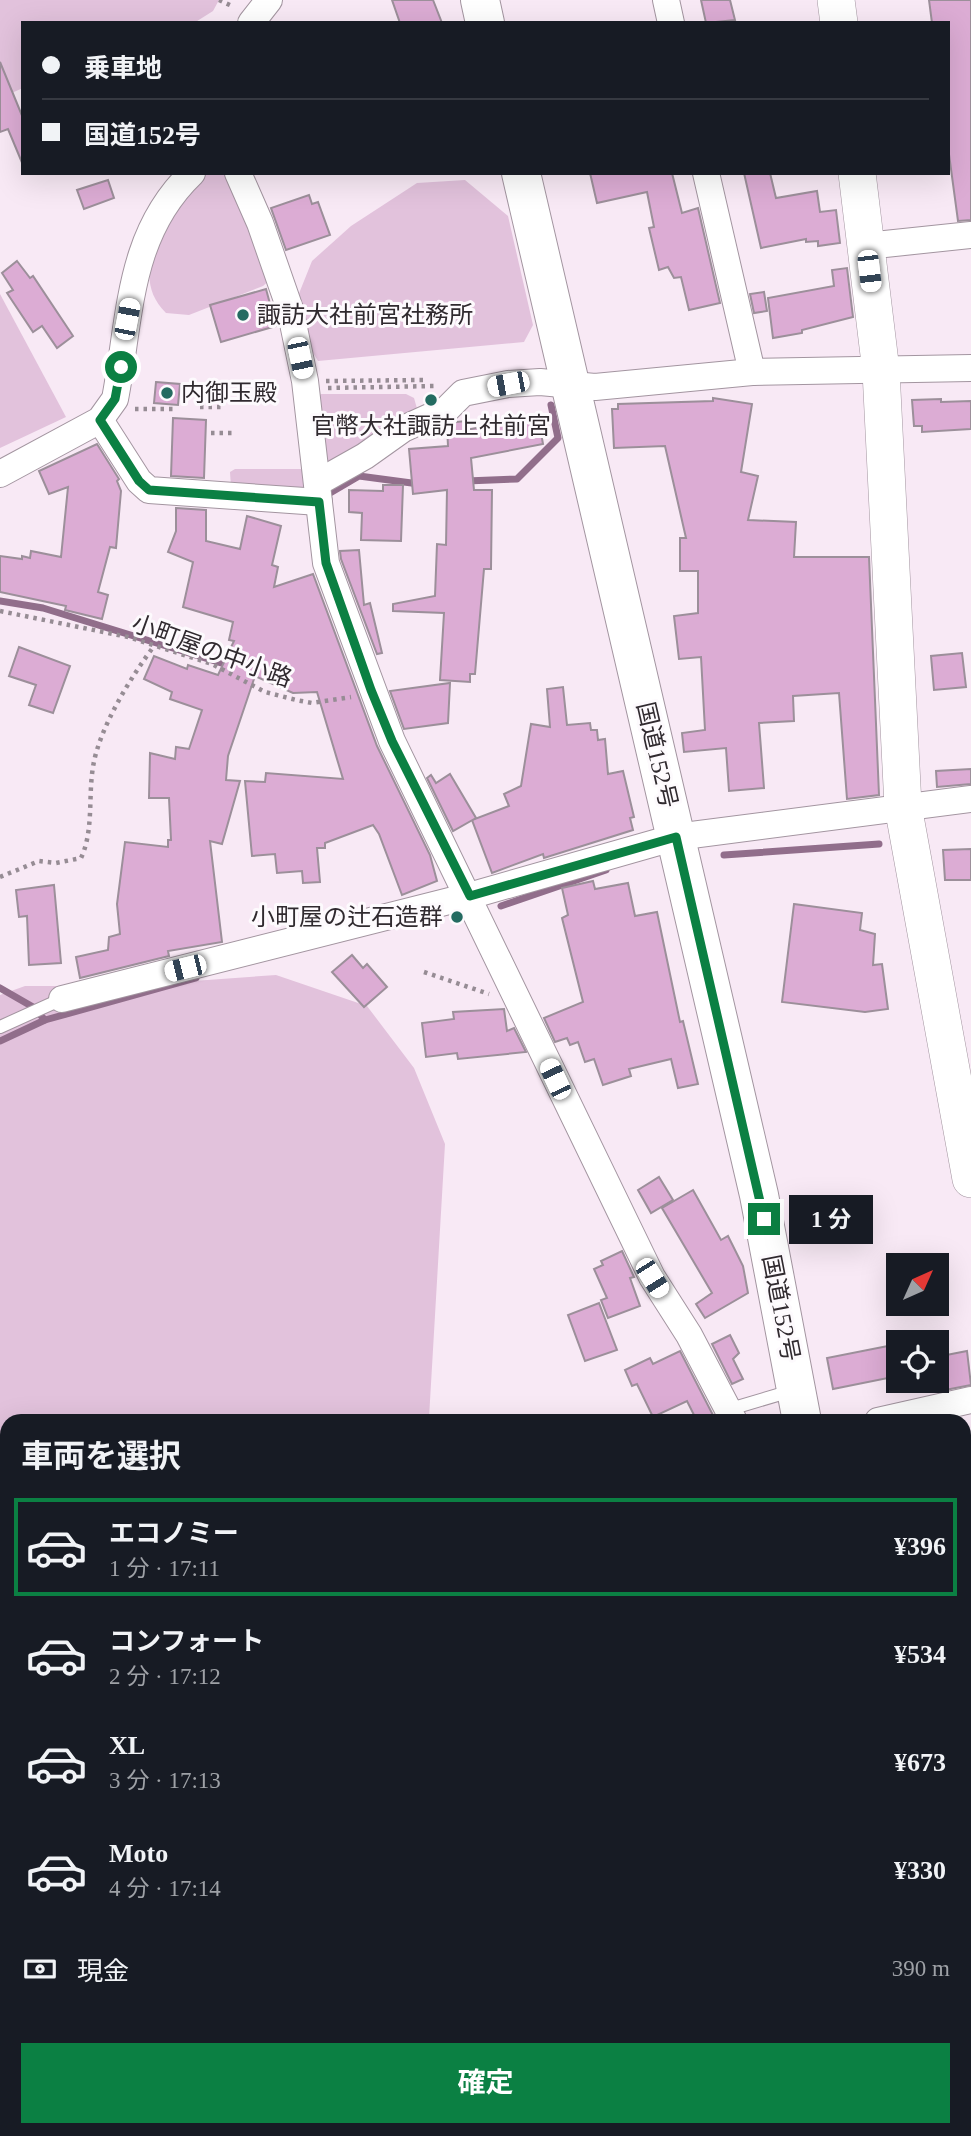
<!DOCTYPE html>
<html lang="ja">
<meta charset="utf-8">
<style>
:root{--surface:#171b24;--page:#20242c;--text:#f1f3f6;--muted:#9ea1a6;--line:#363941;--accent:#0b8043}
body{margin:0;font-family:"Times New Roman","Noto Sans JP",serif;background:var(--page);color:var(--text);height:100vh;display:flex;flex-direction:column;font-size:26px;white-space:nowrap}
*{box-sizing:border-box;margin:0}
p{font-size:23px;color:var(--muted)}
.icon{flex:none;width:38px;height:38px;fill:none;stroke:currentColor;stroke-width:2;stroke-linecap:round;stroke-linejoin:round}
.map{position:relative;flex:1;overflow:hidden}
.side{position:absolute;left:0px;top:1414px;width:971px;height:723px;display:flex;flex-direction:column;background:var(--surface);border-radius:21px 21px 0 0;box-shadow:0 7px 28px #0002}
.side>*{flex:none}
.guide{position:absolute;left:21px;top:21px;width:929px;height:154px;border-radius:0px;box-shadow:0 7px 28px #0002;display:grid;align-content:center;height:154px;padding:0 21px;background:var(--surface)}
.needle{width:46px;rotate:45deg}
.controls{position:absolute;left:886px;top:1253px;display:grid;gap:14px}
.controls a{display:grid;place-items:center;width:63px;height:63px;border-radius:0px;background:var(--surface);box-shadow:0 7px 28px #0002;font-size:35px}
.end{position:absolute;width:32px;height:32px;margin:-16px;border:9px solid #0b8043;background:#fff;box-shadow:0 0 0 4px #fff}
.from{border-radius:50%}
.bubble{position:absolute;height:49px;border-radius:0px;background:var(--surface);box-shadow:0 7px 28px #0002;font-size:23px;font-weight:700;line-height:49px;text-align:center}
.car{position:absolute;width:21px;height:42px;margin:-21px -10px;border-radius:9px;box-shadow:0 0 5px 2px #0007;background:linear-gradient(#fff 24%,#345 0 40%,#fff 0 76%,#345 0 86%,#fff 0)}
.guide b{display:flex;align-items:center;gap:24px;height:66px;font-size:26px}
.guide b+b{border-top:2px solid var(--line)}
.guide i{width:18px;height:18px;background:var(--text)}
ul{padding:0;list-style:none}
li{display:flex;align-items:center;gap:21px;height:98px;margin:0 14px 10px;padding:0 7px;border:4px solid transparent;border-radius:0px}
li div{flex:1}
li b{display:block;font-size:26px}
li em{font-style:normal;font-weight:700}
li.on{border-color:var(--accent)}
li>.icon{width:63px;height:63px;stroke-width:1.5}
h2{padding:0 21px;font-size:32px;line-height:84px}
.pay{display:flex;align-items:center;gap:18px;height:77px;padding:0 21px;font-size:26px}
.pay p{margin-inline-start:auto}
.cta{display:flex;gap:14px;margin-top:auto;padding:14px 21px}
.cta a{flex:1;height:80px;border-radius:0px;background:var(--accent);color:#fff;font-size:28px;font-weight:700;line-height:80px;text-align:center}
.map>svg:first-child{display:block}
</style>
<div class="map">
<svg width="971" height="2136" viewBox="0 0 971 2136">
<rect width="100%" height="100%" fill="#f8e9f5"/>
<g fill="#e2c2dc">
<path d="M0,0H219L213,11L194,23H23V88L0,98Z"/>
<path d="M205,173H234L271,279L263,286L189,315L166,313C124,271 172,218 197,179Z"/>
<path d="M465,180L508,216L533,325L524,342L318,361L309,346L298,296L312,261L351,226L417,183Z"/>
<path d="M0,294L66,417L0,448Z"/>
<path d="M321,394H406L414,398L418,412L327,468L315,401Z"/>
<path d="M235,469H301L305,473L307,491L231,487L230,472Z"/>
<path d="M276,975L367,1006L414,1068L445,1144L429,1418L427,1421H7V2130H15L13,2136H0V995L25,986H124Z"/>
</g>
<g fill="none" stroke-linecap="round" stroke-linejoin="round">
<g stroke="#916e8b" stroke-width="7">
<path d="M466,481L517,479L558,438L551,405"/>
<path d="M330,493L359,476L419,484"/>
<path d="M0,601L43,608L231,666"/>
<path d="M724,855L879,844"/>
<path d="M501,906L606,870"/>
<path d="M0,988L33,1007L45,1020L196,978"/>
<path d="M0,1041L45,1020"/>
</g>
</g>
<g fill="#dcacd4" stroke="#9c8f9a" stroke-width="2">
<path d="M392,0H433L442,23H400Z"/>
<path d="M701,0H730L735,20L706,23Z"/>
<path d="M929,0H971V220L958,221L948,147V23H932Z"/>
<path d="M0,62L23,118V165L8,129L0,132Z"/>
<path d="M590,173H672L682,213L698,208L720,303L689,310L681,277L674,278L668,267L659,270L649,228L654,227L647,192L597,203Z"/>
<path d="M744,173H770L776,198L817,191L820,212L836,210L840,243L818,246V241L806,242V239L761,248Z"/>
<path d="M108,180L114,198L84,209L77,190Z"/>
<path d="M309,195L312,204L318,202L330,235L286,250L271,208Z"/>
<path d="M17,261L30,278L33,276L73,336L57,348L42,326L33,332L7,293L13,290L2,273Z"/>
<path d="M847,268L853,317L802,330V333L773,338L768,298L834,286L832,270Z"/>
<path d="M266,289L276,326L221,342L210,305Z"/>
<path d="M764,292L767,311L754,313L750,294Z"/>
<path d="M156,382L180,384L178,405L154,403Z"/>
<path d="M713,398L752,404L741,472L758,476L748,520L796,522L794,557H869L879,795L847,799L839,693L793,696L794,721L759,723L764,788L729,791L726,748L684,752L682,733L705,730L701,657L679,659L674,616L698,613V571H680V538H686L665,446L614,448L612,409H618V404L713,401Z"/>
<path d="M941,399V402L971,401V429L922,432V426H914L912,400Z"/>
<path d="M538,416L543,444L471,458L474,490H492L491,569H484L475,674H470V682L440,680L444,613L393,611V604L435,596L437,544L446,545L447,490L413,494L409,449L448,446L447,426L456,422L466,421V430Z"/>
<path d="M173,418L206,420L204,478L171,476Z"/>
<path d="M97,444L119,479L117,481L121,491L116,548L110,547L98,592L108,595L102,619L65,610L66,606L0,592V556L22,559V556L30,558L31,551L61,557L68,487L49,494L39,471Z"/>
<path d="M383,485H403L401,541L361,540L362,513L349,512V490L383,491Z"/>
<path d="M176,508L206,510V541L240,549L247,516L281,526L272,565L278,567L274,587L313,574L377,746L430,855L437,881L402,895L379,834L373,825L325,843V848H317L320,882L303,883L302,871L277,873L275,854L252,856L245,781L265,782L266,773L343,779L317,692L293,693L255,676L228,756L226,780L240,781L222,844L210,841L222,942L168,951L169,956L80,978L76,957L108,950L109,937L120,934L117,904L125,842L168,847V840H171L169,798H149L150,753L175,759L176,747L189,749L202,710L170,699L172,692L144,679L154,656L187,669L188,665L218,675L234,641L229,640L233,622L183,607L193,562L168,552L176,531Z"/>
<path d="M359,550L364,605L370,603L382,653L377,654L341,559L340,551Z"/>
<path d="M19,647L70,666L53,713L29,705L36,685L9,676Z"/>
<path d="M962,653L966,687L934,690L931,656Z"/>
<path d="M450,683L448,723L404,729L390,691Z"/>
<path d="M563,687L567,725L590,723L591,730H597L598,740L605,739L608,774L623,771L634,817L630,818L633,830L544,858L543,854L492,873L472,820L509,806L504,794L521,786L531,724L550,727L547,689Z"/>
<path d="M971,769V784L937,787L936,771Z"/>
<path d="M450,774L476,818L453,831L427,778L431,775L436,783Z"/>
<path d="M971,849V880H945L943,850Z"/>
<path d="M593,881L595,889L628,883L635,916L657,912L680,1022L683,1021L698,1084L678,1088L671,1059L629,1069L631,1076L603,1085L594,1059L585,1062L578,1042L570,1045L567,1038L555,1042L544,1018L583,1002L562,918L568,915L562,888Z"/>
<path d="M54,885L61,963L29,965L27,916L19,917L16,890Z"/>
<path d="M794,904L862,913L860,930L875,934L873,965L882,964L888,1009L865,1012L782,1002Z"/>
<path d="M352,955L363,968L367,964L387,987L364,1007L332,972Z"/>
<path d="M504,1009L507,1031L514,1028L526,1052L458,1059L457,1053L426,1057L422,1023L454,1019L453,1012Z"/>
<path d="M659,1177L673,1200L651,1213L638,1190Z"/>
<path d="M693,1190L721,1240L728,1236L743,1266L748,1293L705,1318L696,1304L712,1293L662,1208Z"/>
<path d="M622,1251L634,1277L630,1278L640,1306L608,1318L601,1300L607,1298L594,1269L603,1265L601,1261Z"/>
<path d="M599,1303L617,1350L585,1361L568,1315Z"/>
<path d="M730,1335L739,1353L733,1359L743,1379L732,1384L712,1344Z"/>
<path d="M898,1344V1376L833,1389L827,1358Z"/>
<path d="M680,1351L716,1421H697L687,1401L653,1417L637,1384L632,1386L625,1370L650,1358L653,1364Z"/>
<path d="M967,1351L971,1385L940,1391L936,1357Z"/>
</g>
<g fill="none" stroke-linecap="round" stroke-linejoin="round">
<g stroke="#a395a0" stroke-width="14">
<g id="lane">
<path d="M0,1027L62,999"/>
<path d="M727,1410L791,1391"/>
</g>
</g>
<g stroke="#a395a0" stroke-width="28">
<g id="street">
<path d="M666,0L671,23"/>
<path d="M251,23L269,0"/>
<path d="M238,173L260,223L290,309L305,381L326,563L392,741L652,1277L689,1335L734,1421"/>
<path d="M706,173L752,372"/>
<path d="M866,246L971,235"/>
<path d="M100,420L139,481L149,490L319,502"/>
<path d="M0,474L100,420L115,399C131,317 127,235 192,173"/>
<path d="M317,483L365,456L403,429L447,409L463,393L508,384L540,382L595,387L752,372L971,368"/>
<path d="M62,999L469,896L676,837L971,799"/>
<path d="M878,1421L971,1400"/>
<path d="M964,2102L971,2101"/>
<path d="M233,2136L235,2130"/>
</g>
</g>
<g stroke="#a395a0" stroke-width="38">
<g id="secondary">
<path d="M836,0L839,23"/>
<path d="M857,173L881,371L903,806L971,1179"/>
</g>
</g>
<g stroke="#a395a0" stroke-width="40">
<path id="primary" d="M903,2130L904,2136"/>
</g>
<g stroke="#a395a0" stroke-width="40">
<g id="highway">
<path d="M480,0L485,23"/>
<path d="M521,173L759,1195L802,1421"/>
<path d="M87,2136L90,2130"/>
</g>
</g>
<g stroke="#968c94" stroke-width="4.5" stroke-dasharray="3.5 5" stroke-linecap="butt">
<path d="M219,0L234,7"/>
<path d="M326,381L423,380"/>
<path d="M328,388L435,386"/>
<path d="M200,407H222"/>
<path d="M135,409H173"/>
<path d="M211,433H236"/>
<path d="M0,611L128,637L212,664L265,692L296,700L312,703L351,697"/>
<path d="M0,877L39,861L56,863L81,858C94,830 88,797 93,767C99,728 131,677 154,646"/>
<path d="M424,972L489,994"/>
<path d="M964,1769H971"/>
</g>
<use href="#lane" stroke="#fff" stroke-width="12"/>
<use href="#street" stroke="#fff" stroke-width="26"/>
<use href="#secondary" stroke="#fff" stroke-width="37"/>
<use href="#primary" stroke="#fff" stroke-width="38"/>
<use href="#highway" stroke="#fff" stroke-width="38"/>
</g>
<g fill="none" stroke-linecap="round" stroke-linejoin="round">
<path stroke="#0b8043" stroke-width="9" d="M121,367L115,399L100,420L139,481L149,490L319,502L326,563L371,690L392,741L470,896L676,837L764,1219"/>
</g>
<g fill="#246b61" stroke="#fdfafd" stroke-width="2.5">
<circle cx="243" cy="315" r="7"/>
<circle cx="167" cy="393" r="7"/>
<circle cx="431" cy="400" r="7"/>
<circle cx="457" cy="917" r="7"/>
</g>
<g text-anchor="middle" stroke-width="6" stroke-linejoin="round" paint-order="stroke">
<g font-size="24" fill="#302a2f" stroke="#fdfafd" text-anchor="start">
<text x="257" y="323">諏訪大社前宮社務所</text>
<text x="181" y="401">内御玉殿</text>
<text x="431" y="434" text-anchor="middle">官幣大社諏訪上社前宮</text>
<text x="443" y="925" text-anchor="end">小町屋の辻石造群</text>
</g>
<g font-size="24" fill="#302a2f" stroke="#fdfafd">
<text transform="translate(212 651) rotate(20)" y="8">小町屋の中小路</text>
<text transform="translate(657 755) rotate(77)" y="8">国道152号</text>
<text transform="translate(781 1308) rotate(79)" y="8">国道152号</text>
</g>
</g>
</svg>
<div class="controls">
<a><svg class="needle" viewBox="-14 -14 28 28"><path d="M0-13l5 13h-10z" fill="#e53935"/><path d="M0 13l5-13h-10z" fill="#9ea1a6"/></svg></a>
<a><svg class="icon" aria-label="locate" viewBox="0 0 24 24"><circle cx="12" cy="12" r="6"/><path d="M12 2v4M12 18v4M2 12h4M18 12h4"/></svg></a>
</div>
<i class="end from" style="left:121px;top:367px"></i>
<i class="end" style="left:764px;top:1219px"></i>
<div class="bubble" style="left:789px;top:1195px;width:84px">1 分</div>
<i class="car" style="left:869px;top:271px;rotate:173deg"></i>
<i class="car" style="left:127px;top:319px;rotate:11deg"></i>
<i class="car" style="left:300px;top:358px;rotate:168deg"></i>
<i class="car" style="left:508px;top:384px;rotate:259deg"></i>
<i class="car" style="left:185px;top:968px;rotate:256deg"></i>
<i class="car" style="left:555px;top:1079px;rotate:335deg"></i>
<i class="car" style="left:652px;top:1278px;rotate:148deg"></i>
<div class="guide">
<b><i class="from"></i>乗車地</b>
<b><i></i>国道152号</b>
</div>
<section class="side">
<h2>車両を選択</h2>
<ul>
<li class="on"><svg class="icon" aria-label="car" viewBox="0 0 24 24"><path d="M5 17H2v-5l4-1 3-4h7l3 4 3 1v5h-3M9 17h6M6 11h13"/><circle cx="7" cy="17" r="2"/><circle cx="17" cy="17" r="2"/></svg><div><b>エコノミー</b><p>1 分 · 17:11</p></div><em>¥396</em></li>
<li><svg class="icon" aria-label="car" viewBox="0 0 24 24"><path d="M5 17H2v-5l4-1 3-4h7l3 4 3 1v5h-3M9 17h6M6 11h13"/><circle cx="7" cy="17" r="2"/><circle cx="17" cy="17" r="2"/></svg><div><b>コンフォート</b><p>2 分 · 17:12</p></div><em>¥534</em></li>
<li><svg class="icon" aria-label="car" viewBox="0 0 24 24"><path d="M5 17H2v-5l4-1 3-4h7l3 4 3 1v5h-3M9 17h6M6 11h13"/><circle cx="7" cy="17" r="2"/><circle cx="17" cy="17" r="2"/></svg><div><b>XL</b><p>3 分 · 17:13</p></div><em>¥673</em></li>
<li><svg class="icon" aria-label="car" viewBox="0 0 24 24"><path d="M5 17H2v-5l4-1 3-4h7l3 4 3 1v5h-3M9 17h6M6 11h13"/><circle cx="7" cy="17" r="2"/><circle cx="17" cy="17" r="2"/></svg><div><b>Moto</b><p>4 分 · 17:14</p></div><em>¥330</em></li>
</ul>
<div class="pay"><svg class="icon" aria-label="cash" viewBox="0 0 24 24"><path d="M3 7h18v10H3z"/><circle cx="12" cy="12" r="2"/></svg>現金<p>390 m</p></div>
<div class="cta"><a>確定</a></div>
</section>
</div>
